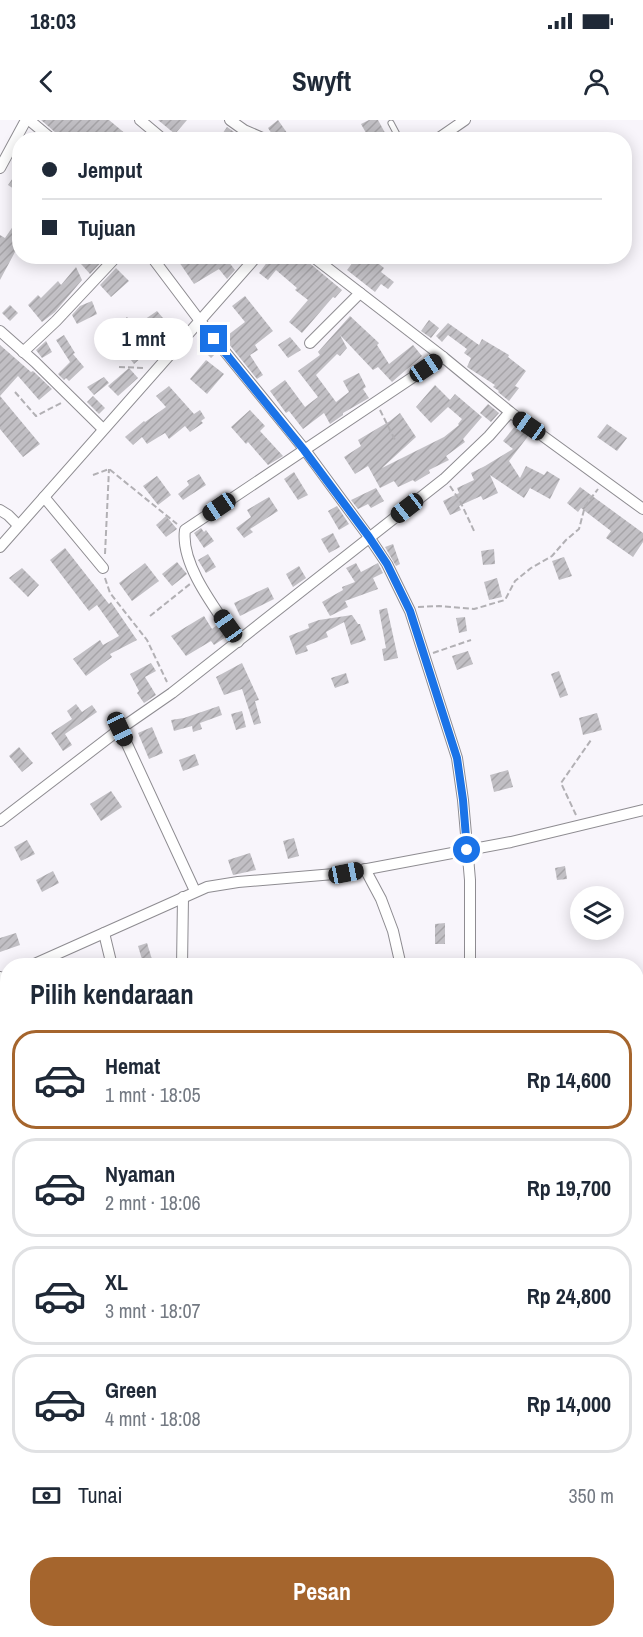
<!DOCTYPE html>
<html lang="id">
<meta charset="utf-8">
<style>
:root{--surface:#fff;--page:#f2f2f3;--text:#1f2937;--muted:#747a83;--line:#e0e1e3;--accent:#a5652d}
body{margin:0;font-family:"Archivo Narrow",sans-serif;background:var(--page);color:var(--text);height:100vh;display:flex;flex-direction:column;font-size:22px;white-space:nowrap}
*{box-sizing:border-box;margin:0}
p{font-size:20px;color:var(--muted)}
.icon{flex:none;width:33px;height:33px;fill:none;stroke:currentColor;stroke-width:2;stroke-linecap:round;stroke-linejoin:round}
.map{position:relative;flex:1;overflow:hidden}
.side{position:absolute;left:0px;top:838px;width:644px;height:680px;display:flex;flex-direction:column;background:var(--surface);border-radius:24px 24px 0 0;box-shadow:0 3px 15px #0003}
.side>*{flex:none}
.top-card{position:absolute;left:12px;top:12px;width:620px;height:132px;border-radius:24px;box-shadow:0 3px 15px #0003;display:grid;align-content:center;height:132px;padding:0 30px;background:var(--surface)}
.tools{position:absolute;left:570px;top:766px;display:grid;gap:12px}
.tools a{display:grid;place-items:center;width:54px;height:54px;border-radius:50%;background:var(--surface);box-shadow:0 3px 15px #0003;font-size:30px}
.end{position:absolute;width:27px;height:27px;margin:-14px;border:8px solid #1a73e8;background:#fff;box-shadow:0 0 0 3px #fff}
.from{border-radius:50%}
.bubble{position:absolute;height:42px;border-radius:21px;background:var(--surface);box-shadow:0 3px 15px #0003;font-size:20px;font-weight:700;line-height:42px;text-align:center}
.car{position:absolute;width:18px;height:36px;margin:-18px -9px;border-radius:8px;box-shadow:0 0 4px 2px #0007;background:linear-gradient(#222 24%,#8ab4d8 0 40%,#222 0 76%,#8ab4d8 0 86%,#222 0)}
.top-card b{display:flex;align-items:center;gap:21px;height:57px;font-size:22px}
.top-card b+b{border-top:2px solid var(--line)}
.top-card i{width:15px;height:15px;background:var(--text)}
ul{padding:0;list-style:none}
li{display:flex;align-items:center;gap:18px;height:99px;margin:0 12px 9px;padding:0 18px;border:3px solid var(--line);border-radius:24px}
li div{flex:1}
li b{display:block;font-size:22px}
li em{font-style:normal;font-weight:700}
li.on{border-color:var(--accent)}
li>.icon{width:54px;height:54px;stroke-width:1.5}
h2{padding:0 30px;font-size:27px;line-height:72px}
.pay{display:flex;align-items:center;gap:15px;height:66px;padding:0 30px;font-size:22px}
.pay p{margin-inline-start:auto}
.primary-button{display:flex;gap:12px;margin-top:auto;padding:12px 30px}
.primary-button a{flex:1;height:69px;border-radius:24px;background:var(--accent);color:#fff;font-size:24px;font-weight:700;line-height:69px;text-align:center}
.status{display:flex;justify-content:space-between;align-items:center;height:42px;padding:0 30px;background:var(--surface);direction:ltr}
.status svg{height:16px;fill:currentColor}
header{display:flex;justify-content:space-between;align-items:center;height:78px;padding:0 30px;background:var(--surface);font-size:27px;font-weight:700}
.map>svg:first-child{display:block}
</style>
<div class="status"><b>18:03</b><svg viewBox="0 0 49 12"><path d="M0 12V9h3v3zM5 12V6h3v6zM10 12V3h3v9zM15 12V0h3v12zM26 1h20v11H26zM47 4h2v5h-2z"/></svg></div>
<header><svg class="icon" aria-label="back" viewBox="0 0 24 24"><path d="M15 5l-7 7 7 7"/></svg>Swyft<svg class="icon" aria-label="person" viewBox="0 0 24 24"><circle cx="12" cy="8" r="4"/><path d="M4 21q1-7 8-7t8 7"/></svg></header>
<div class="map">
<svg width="643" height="1517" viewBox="0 0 643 1517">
<defs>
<pattern id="building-hatch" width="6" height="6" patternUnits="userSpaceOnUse" patternTransform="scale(1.5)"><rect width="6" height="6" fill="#c1bfc4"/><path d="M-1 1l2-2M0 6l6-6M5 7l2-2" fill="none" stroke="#a6a4a8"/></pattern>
</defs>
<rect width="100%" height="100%" fill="#f8f5fb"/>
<g fill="url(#building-hatch)">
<path d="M41,0H109L133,20H64Z"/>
<path d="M158,0H187L175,14Z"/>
<path d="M278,0L292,20H276L268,8Z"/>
<path d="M369,0H378L389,20H351L366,13L361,4Z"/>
<path d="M227,7L237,14L243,20H218Z"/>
<path d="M20,48V73L8,65Z"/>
<path d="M20,96V135L15,132L0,160V115L5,118Z"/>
<path d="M74,136H106V137L90,154Z"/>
<path d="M175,136H224L235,150L227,159L219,149L194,164Z"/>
<path d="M264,136H301L342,170L335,178L333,177L302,213L289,202L308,180L295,170L297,168L276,150L268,160L259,153L268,141Z"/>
<path d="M358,136H369L384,148L381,152L394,162L388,169L381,164L375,172L347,150Z"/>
<path d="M76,147L82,160L55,192L42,202L28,185L38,175L41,178L58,161L61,165Z"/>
<path d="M116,148L129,161L111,177L100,165Z"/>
<path d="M245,176L273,211L255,225L258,230L250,235L263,255L257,259L224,218L245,202L232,186Z"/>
<path d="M92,181L97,194L77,204L72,195L80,186Z"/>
<path d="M10,185L18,193L10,201L2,193Z"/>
<path d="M157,191L168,204L147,219L151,223L140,233L142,237L134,244L125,232L120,235L113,225L126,216L117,206L127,197L135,206Z"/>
<path d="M350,196L379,223L377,225L389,244L413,225L422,236L392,262L378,247L373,250L340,215L347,228L340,236L337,234L316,255L336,282L349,272L343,261L359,253L366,267L363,269L369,278L343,293V295L330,304L324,293L303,309L289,291L286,293L270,271L285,260L305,287L318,277L298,251L320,235L318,232Z"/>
<path d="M429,200L439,208L431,218L421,211Z"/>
<path d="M448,203L479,225L482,219L509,235L508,237L526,251L515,266L519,268L509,281L498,272L499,271L493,267L495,265L467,247L471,238L464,233L467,229L448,215L442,222L436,216Z"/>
<path d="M64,215L75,233L73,234L84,247L69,261L66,258L64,260L58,254L70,242L56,220Z"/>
<path d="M204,217L216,233L211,238L197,224Z"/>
<path d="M290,217L301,230L288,238L278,225Z"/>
<path d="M46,221L52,232L42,238L36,230Z"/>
<path d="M0,225L31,252L33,251L52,269L39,280L18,256L0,276L40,324L23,337L0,309Z"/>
<path d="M206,240L224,254L207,274L190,259Z"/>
<path d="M129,248L138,258L118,276L108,266Z"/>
<path d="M104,257L109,263L94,275L87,267Z"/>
<path d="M435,265L450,280L455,274L482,297L463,319L465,322L446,336L449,340L429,350L430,353L415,362L413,360L398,367L394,361L380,368L368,346L355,354L344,337L361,326L358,320L390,301L400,293L416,317L382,348L444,317L459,305L458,304L462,299L448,287L431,303L416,287Z"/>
<path d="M169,266L194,294L200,290L205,298L201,301L203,303L190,312L185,306L169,319L165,313L147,324L142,317L133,325L125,317L144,301L145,302L166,287L156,276Z"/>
<path d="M93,276L105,288L99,294L87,282Z"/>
<path d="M488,284L499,293L491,302L480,293Z"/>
<path d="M250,290L265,306L260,311L283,336L268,345L248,322L246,324L231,307Z"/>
<path d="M607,304L627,318L617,331L597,317Z"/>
<path d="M516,305L529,315L509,341L520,358L526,346L544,355L547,351L560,359L550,379L530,368L524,378L490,355L498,373L483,380L481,376L459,386L461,390L450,395L443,381L459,373L457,368L474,360L471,353L485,346L513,329L503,321Z"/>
<path d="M294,352L308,375L298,380L284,359Z"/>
<path d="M199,354L206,365L183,380L178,374L189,365L187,361Z"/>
<path d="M157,356L171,375L158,385L143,366Z"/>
<path d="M580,367L643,413V422L633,437L606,418L611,411L581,388L578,392L567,383Z"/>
<path d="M376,368L384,381L371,388L368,384L358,389L351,380Z"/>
<path d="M269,377L278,391L250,409L253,412L244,418L236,408L251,397L247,390Z"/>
<path d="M337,386L349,404L339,410L328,391Z"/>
<path d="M166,396L177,409L166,417L156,405Z"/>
<path d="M201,408L204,412L206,410L214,421L204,428L194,413Z"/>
<path d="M333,413L340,427L329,433L321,419Z"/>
<path d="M393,424L400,444L396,446L385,427Z"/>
<path d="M65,428L109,484L111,482L137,520L110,534L112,537L86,556L73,539L100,520L103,525L119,516L97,485L89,491L50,440Z"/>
<path d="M494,429L495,444L483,445L481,431Z"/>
<path d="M208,434L216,447L206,453L198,440Z"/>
<path d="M564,437L572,456L559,460L552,441Z"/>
<path d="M177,442L187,454L172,466L162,454Z"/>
<path d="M145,443L159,461L132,481L119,463Z"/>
<path d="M356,443L361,452L378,443L383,453L373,458L378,469L345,481L348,487L330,496L322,482L343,470L342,467L355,462L346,448Z"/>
<path d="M299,446L306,458L293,467L286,454Z"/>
<path d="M22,448L39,465L28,477L9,458Z"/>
<path d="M497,458L502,477L489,480L484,462Z"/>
<path d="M268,467L274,479L240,496L234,483Z"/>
<path d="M387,488L398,538L384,541L382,529L386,528L379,490Z"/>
<path d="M352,495L358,504H360L366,520L351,525L344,502L326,512L328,517L306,526L308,531L296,535L289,516L309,508L308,504L319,500Z"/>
<path d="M204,496L212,509L217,505L226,517L214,525L211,521L186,536L171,516Z"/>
<path d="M465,497L467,511L459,513L456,498Z"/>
<path d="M468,531L473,544L457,550L452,536Z"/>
<path d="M151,543L156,551L145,557L156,575L144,583L137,573L139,571L130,554Z"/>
<path d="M242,543L259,580L255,581L261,603L254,605L242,569L224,575L216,557Z"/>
<path d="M559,551L568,575L560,578L551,554Z"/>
<path d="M346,553L349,563L335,568L331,558Z"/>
<path d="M76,584L82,592L92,585L97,592L65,614L72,625L63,631L51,613L72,599L67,591Z"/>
<path d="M219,586L222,595L200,603L202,609L193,612L192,606L174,611L171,600L184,598Z"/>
<path d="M242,591L246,607L236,610L231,594Z"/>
<path d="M597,593L602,610L583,615L579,598Z"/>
<path d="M152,607L163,633L149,639L138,613Z"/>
<path d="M19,627L33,643L22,652L9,636Z"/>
<path d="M195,634L199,645L183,651L179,640Z"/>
<path d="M508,650L513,667L494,672L490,655Z"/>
<path d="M111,671L122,687L101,701L90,684Z"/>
<path d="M294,718L299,736L288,739L283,721Z"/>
<path d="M27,720L35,734L21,741L14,727Z"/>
<path d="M250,733L256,750L233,755L228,740Z"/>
<path d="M565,746L567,759L557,760L555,748Z"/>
<path d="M53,751L59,763L42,772L36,760Z"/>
<path d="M445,803V824H435V804Z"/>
<path d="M16,813L20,825L0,832V818Z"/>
<path d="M147,823L154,846H144L138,826Z"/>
</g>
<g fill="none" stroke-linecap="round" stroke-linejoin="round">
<g stroke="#8e8c91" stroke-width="7">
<path id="lane" d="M391,3L400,20"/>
</g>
<g stroke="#8e8c91" stroke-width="12">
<g id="street">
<path d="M29,0L53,20"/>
<path d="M140,0L164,20"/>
<path d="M230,0L244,10L267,20"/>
<path d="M436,20L465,0"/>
<path d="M0,48L26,0"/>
<path d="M151,136L200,201L305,330L369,417L387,444L410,491L457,638L463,680L470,760V846"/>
<path d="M312,136L443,237L510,292L643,389"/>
<path d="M0,211L35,242L103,309"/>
<path d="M310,223L360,173"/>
<path d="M23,232L56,201L117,136"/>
<path d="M44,377L103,448"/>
<path d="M0,390L8,395L18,405"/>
<path d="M0,427L257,136"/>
<path d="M238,522C219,493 180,446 185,410L443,237"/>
<path d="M120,609L195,771"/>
<path d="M0,701L120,609L172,573L444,359L489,316L510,292"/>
<path d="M365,749L381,779L393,811L401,846"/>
<path d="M104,813L112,846"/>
<path d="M30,846L207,767L238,762L346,753L511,722L643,690"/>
<path d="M182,846L183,777"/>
<path d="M0,857L8,867"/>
<path d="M0,1114L8,1110"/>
<path d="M0,1239L8,1236"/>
<path d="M0,1341L8,1339"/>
<path d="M493,1510L495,1517"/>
<path d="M622,1510L626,1517"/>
<path d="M105,1517L107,1510"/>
</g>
</g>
<g stroke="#b2b0b4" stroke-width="2" stroke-dasharray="6 3" stroke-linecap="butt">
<path d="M119,247L144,248"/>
<path d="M15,272L36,296L63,282"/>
<path d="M380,290L395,320"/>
<path d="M93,355L109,349L177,404"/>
<path d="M450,366L460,381L475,413"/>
<path d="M105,434L109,349"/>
<path d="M105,458L110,473L147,520L167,562"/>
<path d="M418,487L439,486L474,489L505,480L515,461L531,448L552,436L566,420L579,409L585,386L598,369"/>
<path d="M150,496L190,464"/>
<path d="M433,533L471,520"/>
<path d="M576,695L561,663L591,620"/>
</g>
<use href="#lane" stroke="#fff" stroke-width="5"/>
<use href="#street" stroke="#fff" stroke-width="10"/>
</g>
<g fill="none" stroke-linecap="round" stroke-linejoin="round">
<path stroke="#1a73e8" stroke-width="8" d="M214,219L304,330L369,417L387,444L410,491L457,638L463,680L467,730"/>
</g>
</svg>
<div class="tools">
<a><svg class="icon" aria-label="layers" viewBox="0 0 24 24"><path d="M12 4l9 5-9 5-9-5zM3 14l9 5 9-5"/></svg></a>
</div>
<i class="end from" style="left:467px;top:730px"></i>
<i class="end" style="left:214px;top:219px"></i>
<div class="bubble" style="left:94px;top:198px;width:99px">1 mnt</div>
<i class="car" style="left:426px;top:248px;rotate:56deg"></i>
<i class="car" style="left:529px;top:306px;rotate:305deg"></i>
<i class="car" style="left:219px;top:387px;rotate:236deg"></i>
<i class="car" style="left:407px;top:388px;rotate:232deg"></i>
<i class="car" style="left:228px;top:506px;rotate:325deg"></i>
<i class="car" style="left:120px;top:609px;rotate:155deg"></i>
<i class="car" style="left:346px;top:753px;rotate:79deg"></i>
<div class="top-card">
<b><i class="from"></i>Jemput</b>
<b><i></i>Tujuan</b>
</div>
<section class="side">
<h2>Pilih kendaraan</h2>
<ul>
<li class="on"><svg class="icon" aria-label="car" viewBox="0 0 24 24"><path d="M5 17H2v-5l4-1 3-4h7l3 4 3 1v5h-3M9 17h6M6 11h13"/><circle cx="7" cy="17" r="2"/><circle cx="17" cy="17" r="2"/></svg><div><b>Hemat</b><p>1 mnt · 18:05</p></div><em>Rp 14,600</em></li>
<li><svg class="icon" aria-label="car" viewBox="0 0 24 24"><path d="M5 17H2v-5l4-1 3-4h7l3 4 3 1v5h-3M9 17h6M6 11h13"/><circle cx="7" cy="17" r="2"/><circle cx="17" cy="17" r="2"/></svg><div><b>Nyaman</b><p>2 mnt · 18:06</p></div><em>Rp 19,700</em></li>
<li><svg class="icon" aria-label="car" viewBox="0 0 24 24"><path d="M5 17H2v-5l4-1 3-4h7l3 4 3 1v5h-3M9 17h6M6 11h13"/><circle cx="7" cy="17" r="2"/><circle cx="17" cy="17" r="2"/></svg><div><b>XL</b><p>3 mnt · 18:07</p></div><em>Rp 24,800</em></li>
<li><svg class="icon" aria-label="car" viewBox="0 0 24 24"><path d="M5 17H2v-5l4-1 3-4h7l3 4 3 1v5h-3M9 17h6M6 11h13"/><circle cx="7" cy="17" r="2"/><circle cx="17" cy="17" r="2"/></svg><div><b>Green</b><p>4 mnt · 18:08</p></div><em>Rp 14,000</em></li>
</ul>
<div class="pay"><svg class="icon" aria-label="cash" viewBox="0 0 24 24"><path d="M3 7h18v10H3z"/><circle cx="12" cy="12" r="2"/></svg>Tunai<p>350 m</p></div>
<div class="primary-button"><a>Pesan</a></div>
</section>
</div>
